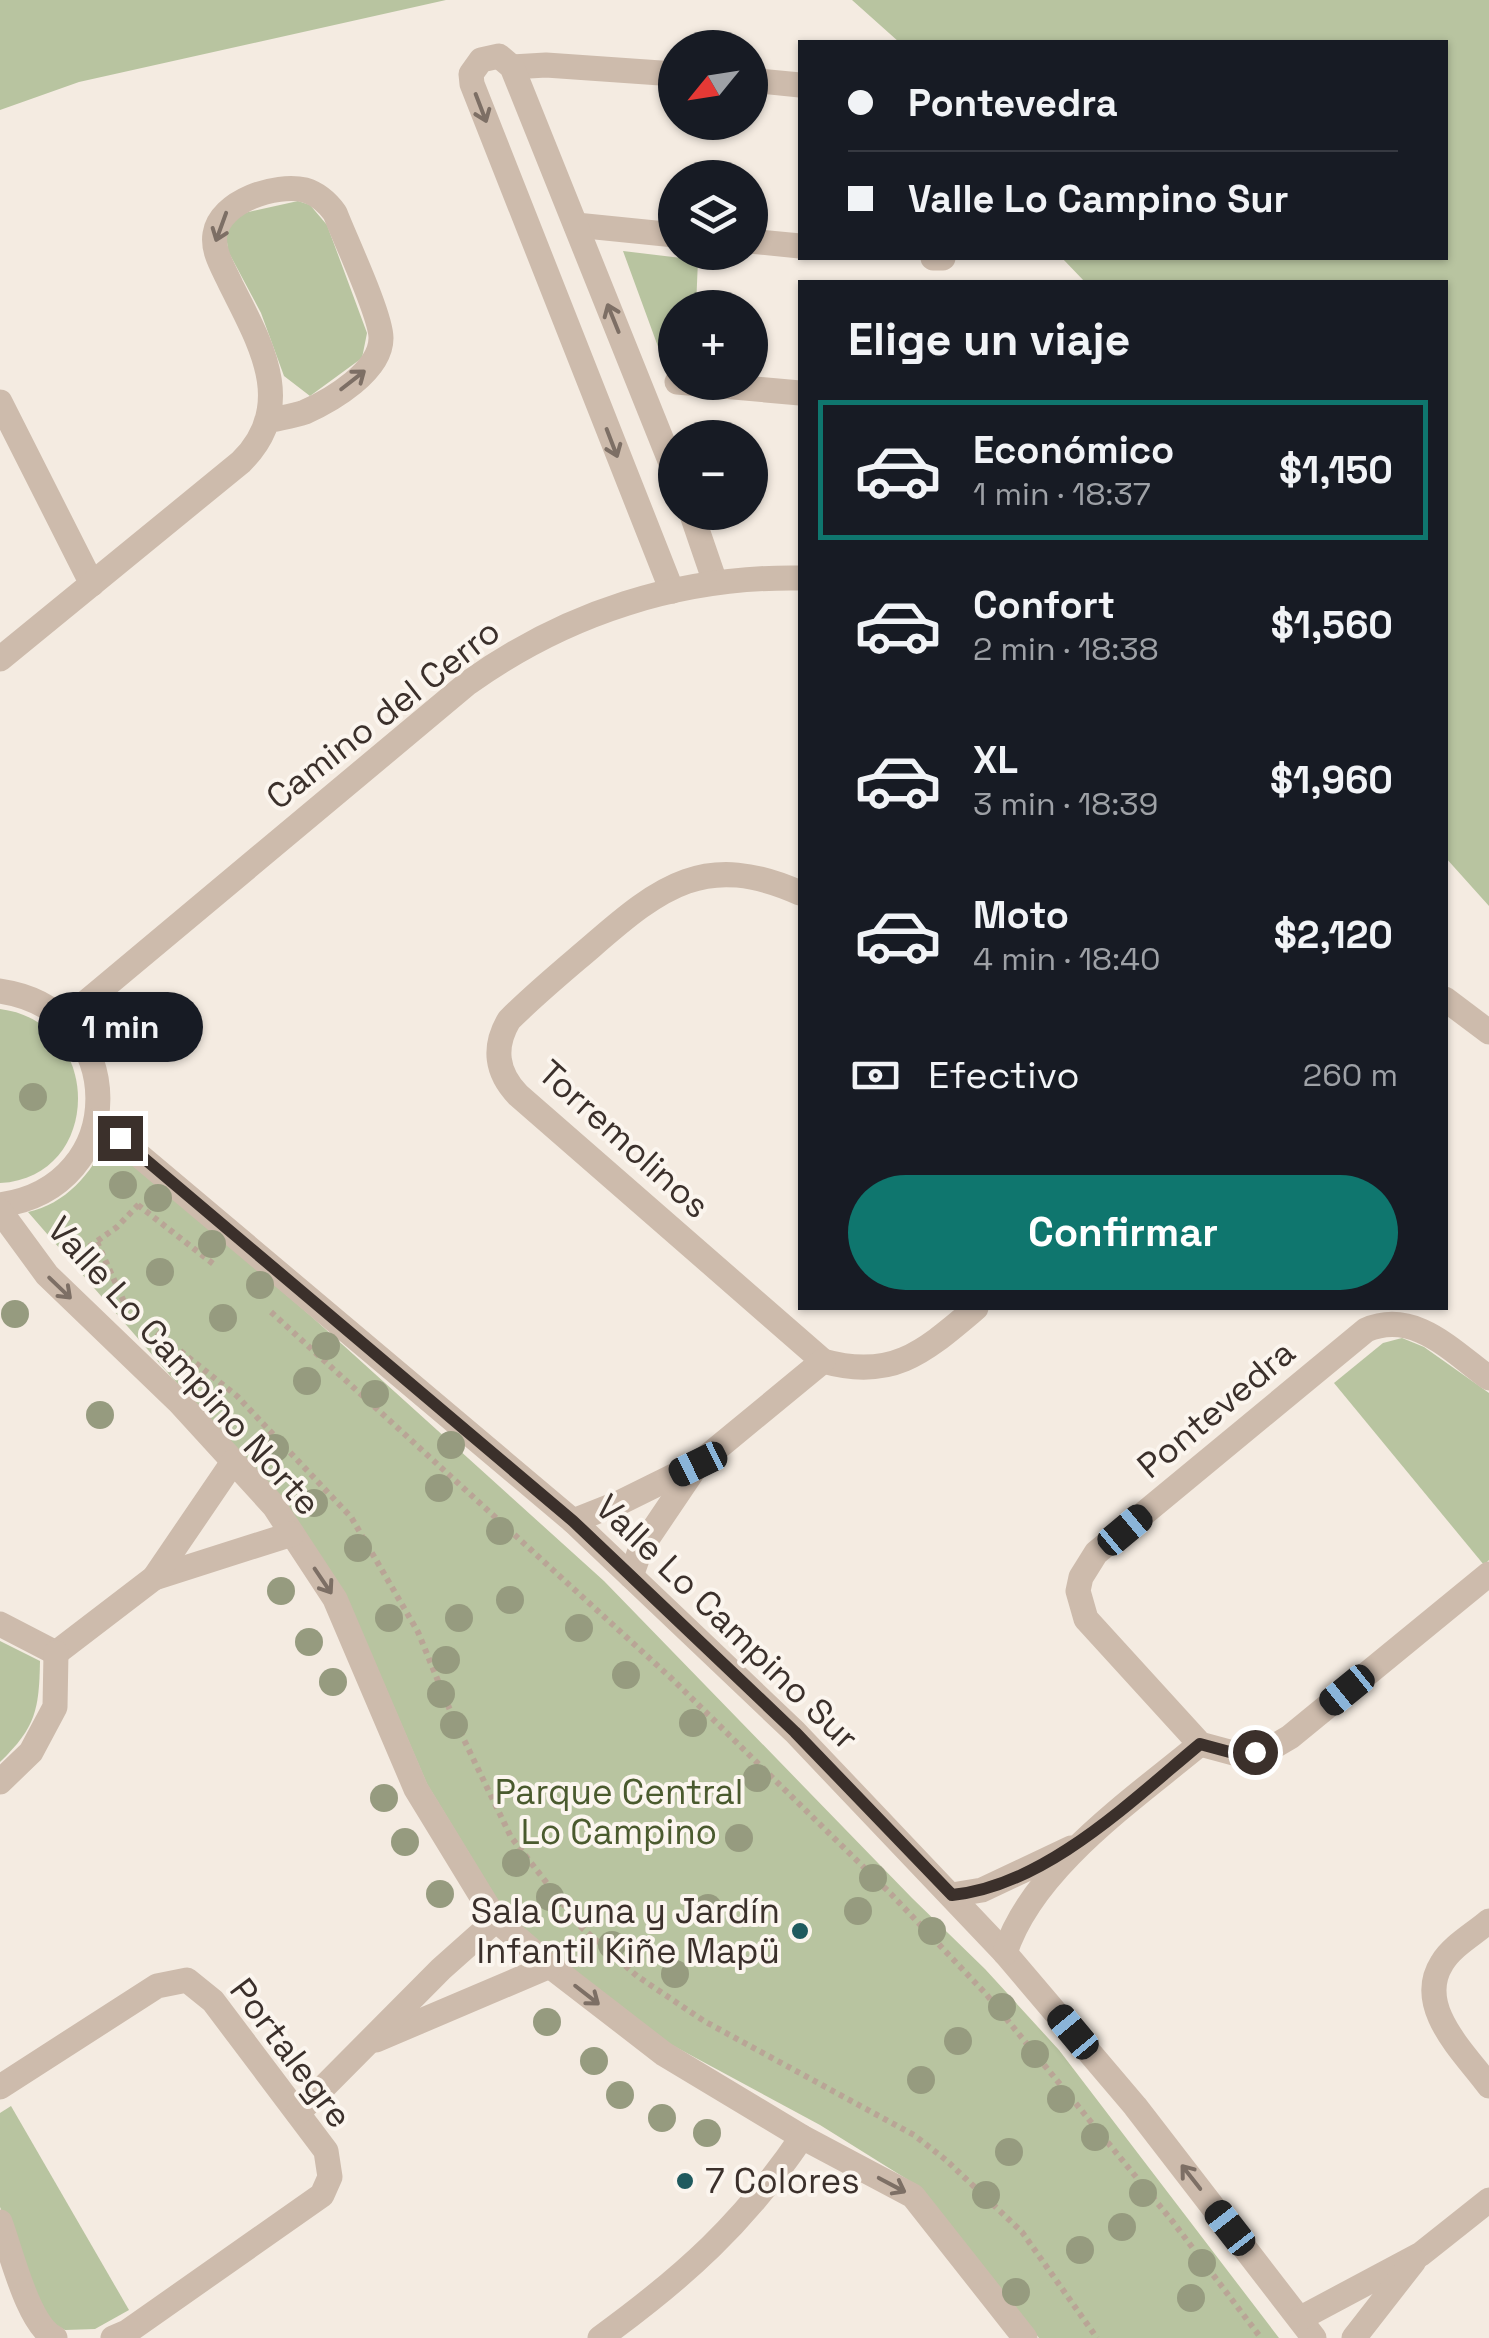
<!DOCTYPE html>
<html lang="es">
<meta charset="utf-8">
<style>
:root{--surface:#171b24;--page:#242831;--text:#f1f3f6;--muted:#9ea1a6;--line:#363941;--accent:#0f766e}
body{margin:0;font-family:"Space Grotesk",sans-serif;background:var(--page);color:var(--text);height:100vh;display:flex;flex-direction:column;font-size:38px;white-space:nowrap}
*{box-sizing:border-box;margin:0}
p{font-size:32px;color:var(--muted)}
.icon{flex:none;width:55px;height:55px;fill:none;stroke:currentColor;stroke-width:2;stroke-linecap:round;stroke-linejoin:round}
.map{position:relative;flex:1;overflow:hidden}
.sheet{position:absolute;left:798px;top:280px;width:650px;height:1030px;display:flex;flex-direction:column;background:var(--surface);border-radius:0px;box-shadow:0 2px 8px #0004}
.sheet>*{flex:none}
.hud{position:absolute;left:798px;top:40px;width:650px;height:220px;border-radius:0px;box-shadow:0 2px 8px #0004;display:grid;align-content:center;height:220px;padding:0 50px;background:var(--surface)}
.needle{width:65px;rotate:240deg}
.buttons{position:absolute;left:658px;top:30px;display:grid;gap:20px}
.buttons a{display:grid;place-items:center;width:110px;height:110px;border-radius:50%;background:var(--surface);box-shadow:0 2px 8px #0004;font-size:50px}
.end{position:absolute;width:45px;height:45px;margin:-22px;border:12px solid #3b302b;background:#fff;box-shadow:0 0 0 5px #fff}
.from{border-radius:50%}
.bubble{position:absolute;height:70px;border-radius:35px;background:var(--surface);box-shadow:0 2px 8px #0004;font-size:32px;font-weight:800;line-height:70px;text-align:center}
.car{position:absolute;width:30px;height:60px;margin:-30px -15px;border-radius:12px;box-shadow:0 0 8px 2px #0007;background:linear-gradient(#222 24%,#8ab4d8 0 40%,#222 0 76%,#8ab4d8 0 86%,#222 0)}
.hud b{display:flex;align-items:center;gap:35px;height:95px;font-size:38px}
.hud b+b{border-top:2px solid var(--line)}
.hud i{width:25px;height:25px;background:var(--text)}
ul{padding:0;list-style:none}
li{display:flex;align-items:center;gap:30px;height:140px;margin:0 20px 15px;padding:0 30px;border:5px solid transparent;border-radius:0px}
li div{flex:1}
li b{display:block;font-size:38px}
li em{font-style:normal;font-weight:800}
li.current{border-color:var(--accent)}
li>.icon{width:90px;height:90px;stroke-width:1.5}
h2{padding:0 50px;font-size:45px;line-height:120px}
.pay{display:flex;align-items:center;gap:25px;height:110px;padding:0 50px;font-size:38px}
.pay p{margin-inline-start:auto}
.action{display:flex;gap:20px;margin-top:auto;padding:20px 50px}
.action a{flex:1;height:115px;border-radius:60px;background:var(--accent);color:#fff;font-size:40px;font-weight:800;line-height:115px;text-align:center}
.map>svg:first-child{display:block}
</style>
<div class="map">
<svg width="1489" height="2338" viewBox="0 0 1489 2338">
<rect width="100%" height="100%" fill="#f4ebe1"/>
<g fill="#b8c4a0">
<path d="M0,0H446L79,82L0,110Z"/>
<path d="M852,0H1489V906L1445,857V282H1085L1062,258H1445V42H899Z"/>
<path d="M298,201L310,205L327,225L367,333L362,358L310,396L284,376L261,313L228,251L226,234L235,218L244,213Z"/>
<path d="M623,251L698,260L696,307L675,308V364L664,363Z"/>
<path d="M0,1009C104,1022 104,1177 0,1183Z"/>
<path d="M106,1140L312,1317L604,1581L912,1898L985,1969L1059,2050L1279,2338H1039L921,2188L820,2125L670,2044L557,1958L506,1914L427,1784L345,1593L188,1396L28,1212C65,1204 92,1174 106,1140Z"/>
<path d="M1402,1338L1424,1347L1489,1393V1560L1484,1565L1334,1383L1383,1343Z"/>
<path d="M0,1641L40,1661C39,1710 36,1727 0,1762Z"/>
<path d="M11,2106L129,2310L95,2329L65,2330L47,2321L36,2305L0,2207V2113Z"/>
</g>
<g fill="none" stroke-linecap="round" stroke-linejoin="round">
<g stroke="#b9a596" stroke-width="6" stroke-dasharray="5 5" stroke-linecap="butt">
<path d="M138,1205L216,1266"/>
<path d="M97,1242L125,1304"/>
<path d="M73,1258L117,1227L140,1203"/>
<path d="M271,1312L670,1677L891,1894L986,1994L1173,2222L1261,2338"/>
<path d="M149,1326L237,1396L351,1517L418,1632L452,1715L511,1837L581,1927L637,1976L704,2021L914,2135L946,2160L1022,2232L1097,2338"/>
</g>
<g stroke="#cdbbac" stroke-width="25">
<path d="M512,67L546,65L675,74"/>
<path d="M750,80L800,85"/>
<path d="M576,225L675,235"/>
<path d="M750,241L800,246"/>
<path d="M933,258H943"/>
<path d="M677,382L800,393"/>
<path d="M0,402L92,584"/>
<path d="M691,512L715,582"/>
<path d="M672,591L472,84L471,74L481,60L499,56L512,67L675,473"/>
<path d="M0,659L241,462C298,406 260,343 231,285C224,269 212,252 215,234C220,201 276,183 305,190C318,194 327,202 335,213C345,239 381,315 381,338C381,371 332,400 305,412C294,416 279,418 267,421"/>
<path d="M800,893C706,851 661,886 591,947C563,971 535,994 509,1020C493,1047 496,1072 518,1095L823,1361C893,1381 925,1351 976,1308"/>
<path d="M0,991C130,1010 131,1187 0,1205"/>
<path d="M1445,999L1489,1032"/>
<path d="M71,1025L85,1003L103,988L468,683C566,613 680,576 800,578"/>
<path d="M97,1120L573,1521L795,1732L1005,1953L1135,2106L1314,2338"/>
<path d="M0,1211L47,1275L180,1403L274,1506L335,1599L416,1789L496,1920L550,1966L664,2054L802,2137L913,2196L1025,2338"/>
<path d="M1489,1378C1452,1351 1414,1309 1366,1330L1096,1553L1081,1577L1078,1591L1086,1619L1200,1744L1237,1754L1273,1747L1290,1737L1489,1574"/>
<path d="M573,1521L621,1502L698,1464L823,1361"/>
<path d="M631,1576L641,1548L695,1468"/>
<path d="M154,1578L292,1534"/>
<path d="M0,1624L56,1653"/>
<path d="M56,1653L154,1578L233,1462"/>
<path d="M0,1782L31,1752L55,1707L56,1653"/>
<path d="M952,1895L982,1890L1071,1848"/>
<path d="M1489,1921C1474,1934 1452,1946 1442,1963C1414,2007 1465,2053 1489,2086"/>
<path d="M1005,1953C1032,1868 1134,1799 1200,1744"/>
<path d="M376,2040L550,1966"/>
<path d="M0,2087L157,1986L187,1980L213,2001L326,2151L330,2177L322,2195L127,2332L113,2338"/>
<path d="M298,2113L441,1969L496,1920"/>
<path d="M0,2222C11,2251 28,2325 55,2338"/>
<path d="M1301,2318L1421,2254L1489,2200"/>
<path d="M600,2338C684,2277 744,2223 802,2137"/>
<path d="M1354,2338L1414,2261"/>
</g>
</g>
<g fill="#969b7f">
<circle cx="33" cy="1097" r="14"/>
<circle cx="123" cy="1185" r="14"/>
<circle cx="158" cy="1198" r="14"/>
<circle cx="212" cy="1244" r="14"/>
<circle cx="160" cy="1272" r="14"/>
<circle cx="260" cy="1285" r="14"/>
<circle cx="15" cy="1314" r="14"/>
<circle cx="223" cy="1318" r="14"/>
<circle cx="326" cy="1346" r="14"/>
<circle cx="307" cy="1381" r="14"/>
<circle cx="375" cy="1394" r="14"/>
<circle cx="100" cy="1415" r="14"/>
<circle cx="451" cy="1445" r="14"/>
<circle cx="275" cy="1448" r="14"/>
<circle cx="439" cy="1488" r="14"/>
<circle cx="314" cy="1503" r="14"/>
<circle cx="500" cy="1531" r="14"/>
<circle cx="358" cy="1548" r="14"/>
<circle cx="281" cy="1591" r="14"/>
<circle cx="510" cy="1600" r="14"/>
<circle cx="389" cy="1618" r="14"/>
<circle cx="459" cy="1618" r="14"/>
<circle cx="579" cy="1628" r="14"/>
<circle cx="309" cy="1642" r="14"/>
<circle cx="446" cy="1660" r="14"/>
<circle cx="626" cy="1675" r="14"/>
<circle cx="333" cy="1682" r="14"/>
<circle cx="441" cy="1694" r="14"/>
<circle cx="693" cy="1723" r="14"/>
<circle cx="454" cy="1725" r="14"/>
<circle cx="757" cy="1778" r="14"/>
<circle cx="384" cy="1798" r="14"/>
<circle cx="739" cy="1838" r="14"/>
<circle cx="405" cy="1842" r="14"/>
<circle cx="516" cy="1863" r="14"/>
<circle cx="873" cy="1878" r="14"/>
<circle cx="440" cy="1894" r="14"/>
<circle cx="550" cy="1897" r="14"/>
<circle cx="708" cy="1908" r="14"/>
<circle cx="858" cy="1911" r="14"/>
<circle cx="932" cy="1931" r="14"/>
<circle cx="612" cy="1945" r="14"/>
<circle cx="675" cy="1974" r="14"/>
<circle cx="1002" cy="2007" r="14"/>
<circle cx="547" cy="2022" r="14"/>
<circle cx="958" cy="2041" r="14"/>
<circle cx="1035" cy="2054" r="14"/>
<circle cx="594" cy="2061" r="14"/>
<circle cx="921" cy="2080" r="14"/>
<circle cx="620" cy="2095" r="14"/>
<circle cx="1061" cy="2099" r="14"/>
<circle cx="662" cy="2118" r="14"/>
<circle cx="707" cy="2133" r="14"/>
<circle cx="1095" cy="2137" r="14"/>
<circle cx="1009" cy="2152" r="14"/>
<circle cx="1143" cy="2193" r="14"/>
<circle cx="986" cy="2195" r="14"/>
<circle cx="1122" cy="2227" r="14"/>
<circle cx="1080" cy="2250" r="14"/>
<circle cx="1202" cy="2263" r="14"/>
<circle cx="1016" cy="2292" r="14"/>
<circle cx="1191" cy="2298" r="14"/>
</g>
<defs><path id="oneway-shaft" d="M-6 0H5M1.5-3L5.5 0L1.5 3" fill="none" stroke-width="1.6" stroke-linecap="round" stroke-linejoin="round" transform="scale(2.5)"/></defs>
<g stroke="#7d6f65">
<use href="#oneway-shaft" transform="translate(481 108) rotate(69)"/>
<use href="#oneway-shaft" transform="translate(221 227) rotate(110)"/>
<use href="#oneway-shaft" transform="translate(613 318) rotate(-112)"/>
<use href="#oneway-shaft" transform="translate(353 380) rotate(-38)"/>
<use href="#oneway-shaft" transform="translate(612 443) rotate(69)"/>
<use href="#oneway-shaft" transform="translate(60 1288) rotate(44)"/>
<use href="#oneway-shaft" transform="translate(323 1581) rotate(56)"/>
<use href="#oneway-shaft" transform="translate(587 1995) rotate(38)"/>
<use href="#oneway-shaft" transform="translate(1191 2177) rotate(-128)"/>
<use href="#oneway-shaft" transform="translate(892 2185) rotate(28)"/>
</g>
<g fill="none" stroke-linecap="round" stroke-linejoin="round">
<path stroke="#3b302b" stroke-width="12" d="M120,1138L573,1521L795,1732L952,1895C1045,1886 1131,1801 1200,1744L1237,1754L1255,1752"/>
</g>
<g fill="#1f5a5e" stroke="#fbf5ee" stroke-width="4">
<circle cx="800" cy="1931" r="10"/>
<circle cx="685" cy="2181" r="10"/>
</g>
<g text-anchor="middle" stroke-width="8" stroke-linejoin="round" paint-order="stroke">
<g font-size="35" fill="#3b302b" stroke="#fbf5ee">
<text transform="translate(383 714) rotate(-38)" y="12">Camino del Cerro</text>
<text transform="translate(624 1139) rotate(42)" y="12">Torremolinos</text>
<text transform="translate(184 1366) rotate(48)" y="12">Valle Lo Campino Norte</text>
<text transform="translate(1216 1409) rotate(-40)" y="12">Pontevedra</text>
<text transform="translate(727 1622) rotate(44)" y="12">Valle Lo Campino Sur</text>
<text transform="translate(291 2053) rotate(53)" y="12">Portalegre</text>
</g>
<g font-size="35" fill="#4a5a2e" stroke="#fbf5ee">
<text x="619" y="1804">Parque Central<tspan x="619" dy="40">Lo Campino</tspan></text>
</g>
<g font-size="35" fill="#3b302b" stroke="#fbf5ee" text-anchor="end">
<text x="780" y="1923">Sala Cuna y Jardín<tspan x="780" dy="40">Infantil Kiñe Mapü</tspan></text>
<text x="705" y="2193" text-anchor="start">7 Colores</text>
</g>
</g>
</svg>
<div class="buttons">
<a><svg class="needle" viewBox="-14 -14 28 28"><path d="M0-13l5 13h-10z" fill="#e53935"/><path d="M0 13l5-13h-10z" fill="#9ea1a6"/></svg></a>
<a><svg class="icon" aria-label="layers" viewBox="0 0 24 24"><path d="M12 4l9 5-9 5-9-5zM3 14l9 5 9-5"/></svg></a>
<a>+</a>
<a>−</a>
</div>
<i class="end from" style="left:1255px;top:1752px"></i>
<i class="end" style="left:120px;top:1138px"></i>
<div class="bubble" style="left:38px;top:992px;width:165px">1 min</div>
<i class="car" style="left:698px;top:1464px;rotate:244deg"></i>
<i class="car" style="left:1125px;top:1530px;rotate:50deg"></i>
<i class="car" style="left:1347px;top:1690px;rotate:231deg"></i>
<i class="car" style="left:1073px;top:2032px;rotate:320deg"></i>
<i class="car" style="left:1230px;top:2228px;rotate:322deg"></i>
<div class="hud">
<b><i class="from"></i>Pontevedra</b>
<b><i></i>Valle Lo Campino Sur</b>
</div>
<section class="sheet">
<h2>Elige un viaje</h2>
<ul>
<li class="current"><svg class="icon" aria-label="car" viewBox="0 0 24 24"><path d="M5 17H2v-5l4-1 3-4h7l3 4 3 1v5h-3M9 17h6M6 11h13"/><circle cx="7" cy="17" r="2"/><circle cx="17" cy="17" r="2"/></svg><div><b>Económico</b><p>1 min · 18:37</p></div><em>$1,150</em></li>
<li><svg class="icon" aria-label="car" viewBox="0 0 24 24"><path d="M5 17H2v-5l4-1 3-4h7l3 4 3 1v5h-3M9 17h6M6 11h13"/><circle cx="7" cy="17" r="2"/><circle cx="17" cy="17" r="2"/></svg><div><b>Confort</b><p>2 min · 18:38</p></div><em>$1,560</em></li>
<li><svg class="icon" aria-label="car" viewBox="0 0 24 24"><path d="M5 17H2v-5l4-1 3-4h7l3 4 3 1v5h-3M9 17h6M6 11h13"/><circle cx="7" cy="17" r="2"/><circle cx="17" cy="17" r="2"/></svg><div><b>XL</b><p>3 min · 18:39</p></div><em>$1,960</em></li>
<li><svg class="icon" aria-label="car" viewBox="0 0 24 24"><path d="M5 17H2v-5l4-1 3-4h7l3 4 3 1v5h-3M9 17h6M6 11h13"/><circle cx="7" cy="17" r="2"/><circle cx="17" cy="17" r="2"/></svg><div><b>Moto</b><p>4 min · 18:40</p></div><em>$2,120</em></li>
</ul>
<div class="pay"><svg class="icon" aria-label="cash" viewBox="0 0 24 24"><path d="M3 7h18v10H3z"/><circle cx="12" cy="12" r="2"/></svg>Efectivo<p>260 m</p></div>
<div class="action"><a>Confirmar</a></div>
</section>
</div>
